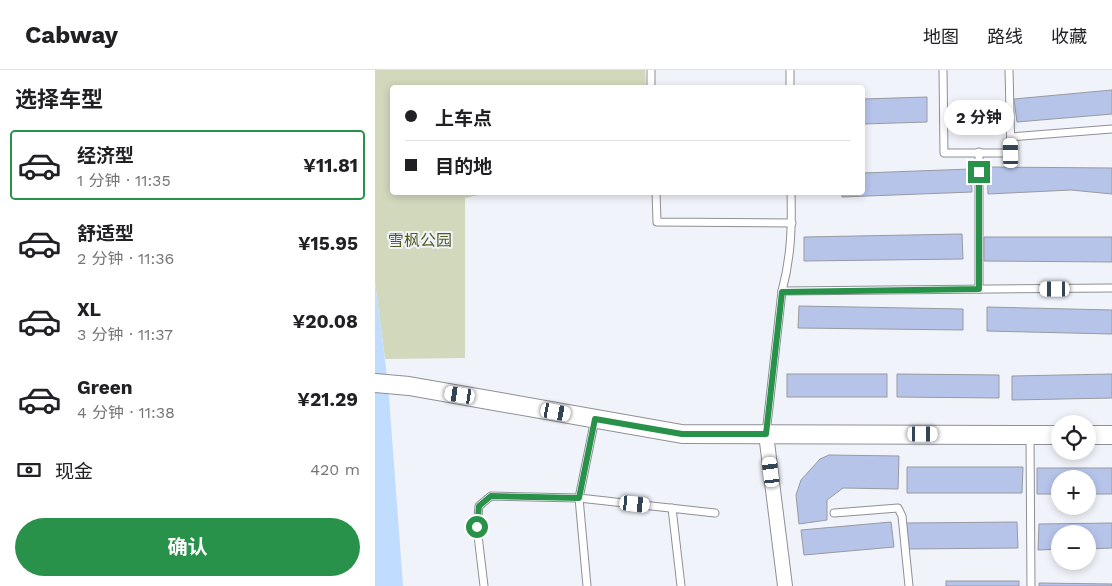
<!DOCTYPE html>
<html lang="zh">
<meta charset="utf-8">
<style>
:root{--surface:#fff;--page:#f6f6f6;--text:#202124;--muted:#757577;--line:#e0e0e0;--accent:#28924a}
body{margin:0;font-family:"Work Sans","Noto Sans SC",sans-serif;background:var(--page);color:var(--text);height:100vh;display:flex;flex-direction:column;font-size:19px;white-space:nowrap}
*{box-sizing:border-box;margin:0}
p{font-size:16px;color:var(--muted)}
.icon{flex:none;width:28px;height:28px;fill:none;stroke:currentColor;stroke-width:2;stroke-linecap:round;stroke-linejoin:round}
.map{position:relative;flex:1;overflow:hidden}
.sheet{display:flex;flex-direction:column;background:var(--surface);width:375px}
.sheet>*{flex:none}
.top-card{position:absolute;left:15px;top:15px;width:475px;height:110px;border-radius:5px;box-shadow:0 2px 8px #0003;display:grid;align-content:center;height:110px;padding:0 15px;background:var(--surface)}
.fabs{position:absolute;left:676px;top:345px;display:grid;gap:10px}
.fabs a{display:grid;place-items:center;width:45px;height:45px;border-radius:50%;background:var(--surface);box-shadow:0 2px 8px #0003;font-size:25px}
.end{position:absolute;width:22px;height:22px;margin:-11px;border:6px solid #28924a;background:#fff;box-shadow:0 0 0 2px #fff}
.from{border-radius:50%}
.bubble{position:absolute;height:35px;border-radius:18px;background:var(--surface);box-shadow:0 2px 8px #0003;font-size:16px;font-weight:700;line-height:35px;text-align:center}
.car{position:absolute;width:15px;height:30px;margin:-15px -8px;border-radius:6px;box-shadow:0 0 4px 1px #0007;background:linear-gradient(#fff 24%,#345 0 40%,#fff 0 76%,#345 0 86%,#fff 0)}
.top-card b{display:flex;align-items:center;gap:18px;height:48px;font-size:19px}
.top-card b+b{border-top:1px solid var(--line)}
.top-card i{width:12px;height:12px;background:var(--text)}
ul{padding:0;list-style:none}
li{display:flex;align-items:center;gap:15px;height:70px;margin:0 10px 8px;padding:0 5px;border:2px solid transparent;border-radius:5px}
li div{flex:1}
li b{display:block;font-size:19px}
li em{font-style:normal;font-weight:700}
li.current{border-color:var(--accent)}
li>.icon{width:45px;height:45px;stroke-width:1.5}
h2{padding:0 15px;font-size:22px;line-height:60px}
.pay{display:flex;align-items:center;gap:12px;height:55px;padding:0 15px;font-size:19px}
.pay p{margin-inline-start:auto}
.cta{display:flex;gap:10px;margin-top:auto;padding:10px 15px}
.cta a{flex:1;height:58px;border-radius:30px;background:var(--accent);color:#fff;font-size:20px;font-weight:700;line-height:58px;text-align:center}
header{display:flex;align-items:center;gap:30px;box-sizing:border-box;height:70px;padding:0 25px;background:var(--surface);border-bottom:1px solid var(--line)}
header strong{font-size:24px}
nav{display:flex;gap:28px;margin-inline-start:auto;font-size:18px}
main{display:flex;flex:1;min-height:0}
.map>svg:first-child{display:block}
</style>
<header>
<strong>Cabway</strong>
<nav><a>地图</a><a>路线</a><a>收藏</a></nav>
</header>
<main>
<section class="sheet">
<h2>选择车型</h2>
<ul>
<li class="current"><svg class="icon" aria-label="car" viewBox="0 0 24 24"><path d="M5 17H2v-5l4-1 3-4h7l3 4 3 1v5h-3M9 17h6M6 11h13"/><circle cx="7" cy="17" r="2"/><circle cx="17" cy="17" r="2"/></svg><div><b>经济型</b><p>1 分钟 · 11:35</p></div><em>¥11.81</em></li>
<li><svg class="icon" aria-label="car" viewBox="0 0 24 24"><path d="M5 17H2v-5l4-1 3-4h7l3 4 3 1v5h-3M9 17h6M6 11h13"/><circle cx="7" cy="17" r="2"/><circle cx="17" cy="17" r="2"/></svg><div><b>舒适型</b><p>2 分钟 · 11:36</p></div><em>¥15.95</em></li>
<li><svg class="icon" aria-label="car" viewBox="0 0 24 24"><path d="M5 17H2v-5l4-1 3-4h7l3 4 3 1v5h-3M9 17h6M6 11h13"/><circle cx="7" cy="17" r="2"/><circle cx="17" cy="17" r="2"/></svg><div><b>XL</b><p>3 分钟 · 11:37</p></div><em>¥20.08</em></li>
<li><svg class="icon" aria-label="car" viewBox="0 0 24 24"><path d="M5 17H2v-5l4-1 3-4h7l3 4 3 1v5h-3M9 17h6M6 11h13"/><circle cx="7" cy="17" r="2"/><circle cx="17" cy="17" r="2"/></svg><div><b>Green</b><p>4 分钟 · 11:38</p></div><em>¥21.29</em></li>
</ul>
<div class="pay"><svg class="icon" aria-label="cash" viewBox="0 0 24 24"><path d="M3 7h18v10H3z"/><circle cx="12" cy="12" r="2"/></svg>现金<p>420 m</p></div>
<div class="cta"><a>确认</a></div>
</section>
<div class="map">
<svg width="737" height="516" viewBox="0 0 737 516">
<rect width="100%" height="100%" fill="#f0f3f9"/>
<path fill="#d1d8bc" d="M0,0H270L271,17L18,18V122L112,123L90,128V288L10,289L0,212Z"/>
<path fill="#c0dcfe" d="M0,212L13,314L28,516H0Z"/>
<g fill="#b7c4ea" stroke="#989aa0">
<path d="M737,20V44L642,52L639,29Z"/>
<path d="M552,27V52L488,54V29Z"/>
<path d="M612,97L737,98V124L696,120L613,124Z"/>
<path d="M596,99L597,122L467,127V122H488V103Z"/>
<path d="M587,164L588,189L429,191V167Z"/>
<path d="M609,167H737V192L609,191Z"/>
<path d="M424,236L588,239V260L423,258Z"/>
<path d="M612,237L737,240V264L612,261Z"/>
<rect x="412" y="304" width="100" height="23"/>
<path d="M522,304L624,305V328L522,327Z"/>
<path d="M737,304V328L637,330V306Z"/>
<path d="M454,385L524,386L523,419L468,418L452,430V450L424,454L421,425L426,410L445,389Z"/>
<path d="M532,397H648L647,423H532Z"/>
<path d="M662,398H737V424H712V409H685V424H662Z"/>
<path d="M516,452L519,477L429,485L426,460Z"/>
<path d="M642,452L643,478L531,479V453Z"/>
<path d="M737,453V478L712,479V464H685V479L663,480L664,454Z"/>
<rect x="571" y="511" width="73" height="5"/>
<path d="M664,513L737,514V516H664Z"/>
</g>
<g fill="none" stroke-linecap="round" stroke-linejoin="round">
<g stroke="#8d9096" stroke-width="9">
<g id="service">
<path d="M276,0V18"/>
<path d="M415,0V18"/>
<path d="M568,0L569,83H636L634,0"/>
<path d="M636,67L737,59"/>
<path d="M604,82V219"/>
<path d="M281,122L282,152L417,153"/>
<path d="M407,221L737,218"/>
<path d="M220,349L204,428L340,443"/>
<path d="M391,364L407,221C416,188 417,157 416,122"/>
<path d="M655,366L656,516"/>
<path d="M297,438L306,516"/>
<path d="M459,443L523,438L527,446L534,516"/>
<path d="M109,516L102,457L104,436L116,426L204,428L212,516"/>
</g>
</g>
<g stroke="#8d9096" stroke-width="16">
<path id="minor" d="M391,364L410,516"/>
</g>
<g stroke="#8d9096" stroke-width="20">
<g id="tertiary">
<path d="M0,313L34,316L307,364L685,365"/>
<path d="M712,365H737"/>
</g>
</g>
<use href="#service" stroke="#fff" stroke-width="7"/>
<use href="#minor" stroke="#fff" stroke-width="14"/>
<use href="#tertiary" stroke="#fff" stroke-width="18"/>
</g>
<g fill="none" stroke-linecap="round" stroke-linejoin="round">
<path stroke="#28924a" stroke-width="6" d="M102,457L104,436L116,426L204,428L220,349L307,364H391L407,222L604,219V102"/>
</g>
<g text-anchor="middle" stroke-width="4" stroke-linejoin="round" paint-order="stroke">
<g font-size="16" fill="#515d20" stroke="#f0f3f9">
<text x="45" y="176">雪枫公园</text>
</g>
</g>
</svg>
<div class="fabs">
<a><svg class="icon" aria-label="locate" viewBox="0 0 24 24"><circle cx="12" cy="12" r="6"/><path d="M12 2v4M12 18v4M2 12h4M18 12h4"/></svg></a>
<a>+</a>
<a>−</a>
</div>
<i class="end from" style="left:102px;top:457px"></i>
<i class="end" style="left:604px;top:102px"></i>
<div class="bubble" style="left:569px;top:30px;width:70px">2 分钟</div>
<i class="car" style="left:636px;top:83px;rotate:359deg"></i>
<i class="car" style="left:680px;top:219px;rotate:270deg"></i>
<i class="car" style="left:85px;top:325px;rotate:279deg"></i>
<i class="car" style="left:181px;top:342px;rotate:100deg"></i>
<i class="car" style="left:548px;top:364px;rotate:90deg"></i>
<i class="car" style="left:396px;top:402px;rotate:353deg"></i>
<i class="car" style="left:260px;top:434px;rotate:96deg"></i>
<div class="top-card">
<b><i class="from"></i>上车点</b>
<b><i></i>目的地</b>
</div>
</div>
</main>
